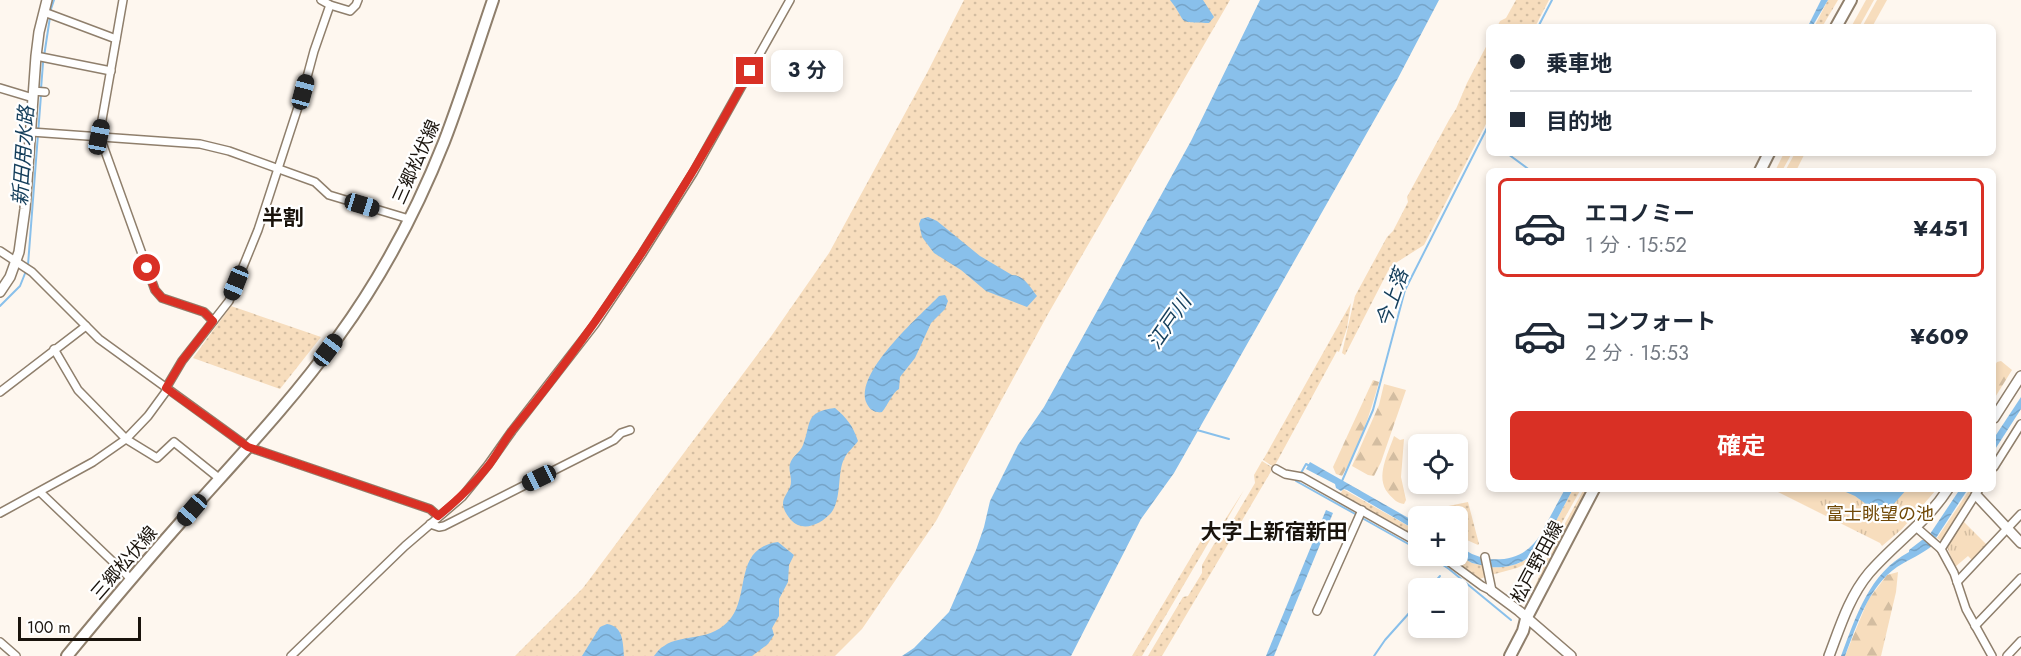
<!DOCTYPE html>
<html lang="ja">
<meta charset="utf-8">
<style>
:root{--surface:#fff;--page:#f6f6f7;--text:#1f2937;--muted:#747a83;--line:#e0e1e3;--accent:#d93025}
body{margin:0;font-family:Jost,"Noto Sans JP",sans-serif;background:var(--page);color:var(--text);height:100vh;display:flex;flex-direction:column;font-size:22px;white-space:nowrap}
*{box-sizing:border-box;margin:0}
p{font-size:20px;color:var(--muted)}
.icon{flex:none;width:33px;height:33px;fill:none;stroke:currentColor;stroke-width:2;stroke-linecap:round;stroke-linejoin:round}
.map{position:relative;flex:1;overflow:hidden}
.sheet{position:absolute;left:1486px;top:168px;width:510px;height:324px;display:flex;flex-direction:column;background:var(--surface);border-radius:9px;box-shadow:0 3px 9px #0003}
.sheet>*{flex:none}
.guide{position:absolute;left:1486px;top:24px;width:510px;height:132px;border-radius:9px;box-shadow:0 3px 9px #0003;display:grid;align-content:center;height:132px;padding:0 24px;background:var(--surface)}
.controls{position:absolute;left:1408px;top:434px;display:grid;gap:12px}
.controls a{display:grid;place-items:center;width:60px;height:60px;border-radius:9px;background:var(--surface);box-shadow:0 3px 9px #0003;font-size:30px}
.scale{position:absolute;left:18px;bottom:15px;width:123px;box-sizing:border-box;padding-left:6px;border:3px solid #19130c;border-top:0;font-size:16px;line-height:21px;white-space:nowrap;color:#19130c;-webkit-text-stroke:4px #fff;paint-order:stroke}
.end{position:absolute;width:27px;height:27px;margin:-14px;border:8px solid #d93025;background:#fff;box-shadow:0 0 0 3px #fff}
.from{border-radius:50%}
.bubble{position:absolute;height:42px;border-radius:9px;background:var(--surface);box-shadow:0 3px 9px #0003;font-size:20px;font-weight:700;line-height:42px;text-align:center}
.car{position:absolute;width:18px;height:36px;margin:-18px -9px;border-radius:8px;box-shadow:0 0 4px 2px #0007;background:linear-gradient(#222 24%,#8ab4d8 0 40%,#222 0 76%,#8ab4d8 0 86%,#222 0)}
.guide b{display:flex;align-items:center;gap:21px;height:57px;font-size:22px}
.guide b+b{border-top:2px solid var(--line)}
.guide i{width:15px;height:15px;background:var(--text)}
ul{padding:10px 0 0;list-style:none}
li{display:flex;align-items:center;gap:18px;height:99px;margin:0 12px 9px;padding:0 12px;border:3px solid transparent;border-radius:9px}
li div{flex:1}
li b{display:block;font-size:22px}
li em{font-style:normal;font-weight:700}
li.selected{border-color:var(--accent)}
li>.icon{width:54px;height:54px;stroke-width:1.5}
.action{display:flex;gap:12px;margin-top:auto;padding:12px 24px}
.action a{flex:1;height:69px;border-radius:9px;background:var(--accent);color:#fff;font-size:24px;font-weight:700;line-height:69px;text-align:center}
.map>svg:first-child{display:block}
</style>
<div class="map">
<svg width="2021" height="656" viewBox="0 0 2021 656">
<defs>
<pattern id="grass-dots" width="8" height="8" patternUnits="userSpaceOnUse" patternTransform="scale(1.5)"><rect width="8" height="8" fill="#f7ddbd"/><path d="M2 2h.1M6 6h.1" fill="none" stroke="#d3bda1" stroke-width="1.8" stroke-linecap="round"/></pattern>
<pattern id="forest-firs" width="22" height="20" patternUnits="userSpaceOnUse" patternTransform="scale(1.5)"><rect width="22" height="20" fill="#f7ddbd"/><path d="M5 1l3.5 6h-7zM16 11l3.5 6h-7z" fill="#d3bda1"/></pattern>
<pattern id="park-tufts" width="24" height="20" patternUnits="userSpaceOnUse" patternTransform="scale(1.5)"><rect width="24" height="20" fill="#f7ddbd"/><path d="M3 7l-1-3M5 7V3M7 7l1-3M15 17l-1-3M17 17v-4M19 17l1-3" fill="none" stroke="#d3bda1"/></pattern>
<pattern id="water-waves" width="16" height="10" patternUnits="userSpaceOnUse" patternTransform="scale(1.5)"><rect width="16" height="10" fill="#89c0eb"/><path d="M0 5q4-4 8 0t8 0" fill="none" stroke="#76a4c8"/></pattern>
</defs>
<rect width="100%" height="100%" fill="#fef7ef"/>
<g fill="url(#grass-dots)">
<path d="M964,0H1230L1048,314L936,521L862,629L835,656H515L583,588L772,335L829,253L927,73Z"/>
<path d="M1516,0H1549L1535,27H1497L1500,21L1506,18Z"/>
<path d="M1828,0H1838L1822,27H1814Z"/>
<path d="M1489,41V118L1424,245L1394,264L1388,271L1345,355L1342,353L1355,296L1387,237L1393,231L1408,202L1407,197L1449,120L1456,109L1467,83Z"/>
<path d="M1351,303L1347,328L1339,352L1337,351L1274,467L1263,460Z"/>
<path d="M231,306L321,337L280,389L193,358Z"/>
<path d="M1262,461L1273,468L1162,656H1148L1183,597L1188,596L1202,573V565L1214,544L1225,534L1255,483L1254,475Z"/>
<path d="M1343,489L1419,532V541L1338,494V492L1341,493Z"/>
<path d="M1573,489H1581L1555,535L1551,536L1549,534Z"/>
<path d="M1584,489H1587L1530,597L1552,547Z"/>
<path d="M1244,490L1222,528L1213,535L1142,656H1132L1205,534L1219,529Z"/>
<path d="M1468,502L1479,544L1478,545L1458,536V516L1419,517L1414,513Z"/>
<path d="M1547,539L1551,542L1540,565L1535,559L1517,568L1491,575L1490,567C1515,569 1533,559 1547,539Z"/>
<path d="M1442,555H1458L1472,563L1485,566L1486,577L1476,580Z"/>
</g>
<g fill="url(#forest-firs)">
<path d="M2001,361L2012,370L1994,399V367L1997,362Z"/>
<path d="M1373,380L1379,382C1370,414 1359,447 1342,476L1336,474L1333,467Z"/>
<path d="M1384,384L1406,390L1381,462L1374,476L1368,475L1352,466L1379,405Z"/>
<path d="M1394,436L1400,440L1404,439L1401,477L1406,500L1404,504C1397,503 1393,499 1388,493C1375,477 1388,454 1394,436Z"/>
<path d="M1898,572L1896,592L1881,656H1845L1868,600L1887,575Z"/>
</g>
<g fill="url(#park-tufts)">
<path d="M1772,489H1935L1936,490L1902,529L1882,546L1880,543Z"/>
<path d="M1963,521L1988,546L1973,561L1968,556L1955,567L1947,547Z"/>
</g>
<g fill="#f7ddbd">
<path d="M1866,0H1874L1859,27H1851Z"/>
<path d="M1877,0H1887L1872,27H1862Z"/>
<path d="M1784,153H1792L1782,171H1775Z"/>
<path d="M1795,153H1805L1796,171H1785Z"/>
<path d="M1970,489H1975L1943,540H1940L1937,538Z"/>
</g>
<g fill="url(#water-waves)">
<path d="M1170,0H1203L1214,17L1209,23C1174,22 1189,24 1170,0Z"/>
<path d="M1260,0H1439L1397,80L1174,473L1141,519L1071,656H902L914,648L949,612L976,550L984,527L990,501L1018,445L1044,407L1191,141Z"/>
<path d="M1821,0H1828L1812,27L1809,24Z"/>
<path d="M928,217L937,221L980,256L1012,275C1024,275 1030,287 1037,296L1027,307L986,291L961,270L934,253L922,237L919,224L921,219Z"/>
<path d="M945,295L948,301L945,309L931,323L915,358L900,377L899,389C892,393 888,405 882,412C875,413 870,410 867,404C852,374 920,316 939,296Z"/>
<path d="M2021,397V409L1994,451V438Z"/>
<path d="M835,408C847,418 853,426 858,441C854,447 847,452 844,459C837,473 842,499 831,513C821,524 803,533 791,520C787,515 783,510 783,503C783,498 788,492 790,487C793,479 788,471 790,464C792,456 800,453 803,445C812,422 804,412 835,408Z"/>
<path d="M1310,462L1419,524V532L1347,490L1344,489L1341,491L1336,488L1335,484L1306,469Z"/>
<path d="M1565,489H1573L1549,534L1543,530Z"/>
<path d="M1839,489H1907L1892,506L1897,512L1888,520L1855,496Z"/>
<path d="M1960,489H1968L1936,538L1930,534Z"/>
<path d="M1326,510L1333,513L1274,656H1266Z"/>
<path d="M1541,534L1547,539C1532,559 1515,569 1490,567L1488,559C1512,561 1528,554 1541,534Z"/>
<path d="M1922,540H1925L1933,545C1923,554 1909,559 1897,567C1868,587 1857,625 1845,656H1841C1856,617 1869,573 1909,552V550Z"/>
<path d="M778,542L794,555L789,565L788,582L779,599V616L772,628L774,635L768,644L752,656H654C657,652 660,648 664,646C682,633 712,643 731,618C750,593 734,548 778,542Z"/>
<path d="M1458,546L1472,554L1483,558L1485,566L1472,563L1458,555Z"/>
<path d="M607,624C623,626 623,642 624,656H582L600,627Z"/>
</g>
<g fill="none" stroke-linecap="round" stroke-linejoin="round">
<g stroke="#89c0eb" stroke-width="2">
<path d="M50,12L54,0"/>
<path d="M1538,27L1552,0"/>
<path d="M41,89L43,63L50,17"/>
<path d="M1508,154L1531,171"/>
<path d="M28,265L41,95"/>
<path d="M0,306L20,286L26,271"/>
<path d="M1197,430L1229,439"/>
<path d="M1301,473L1306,464L1310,466"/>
<path d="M1298,478L1296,481L1357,515"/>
<path d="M1342,481L1373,410L1405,290L1490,122"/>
<path d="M1362,518L1419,550"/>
<path d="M1428,555L1449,569L1511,620"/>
<path d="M1430,588L1440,576"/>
<path d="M1374,656L1385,640L1419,602"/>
</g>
<g stroke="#8f7f6c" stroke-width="10">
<g id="street">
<path d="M321,0L330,5L350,11L356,5L358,0"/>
<path d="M44,12L116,39"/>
<path d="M36,56L111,71"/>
<path d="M0,88L33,98"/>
<path d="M33,91L45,92"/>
<path d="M31,132L200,144L229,151L315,182L329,195L409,219"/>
<path d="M99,137L123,0"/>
<path d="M100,137L155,290L162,298L204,312L213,321"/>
<path d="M0,251L32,272L99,339L248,447L430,509L438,516"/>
<path d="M54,349L78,390L126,439L157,458L174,442L220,479"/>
<path d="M166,388L182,361L229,301L258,230L303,92L314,51L330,5"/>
<path d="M0,392L86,326"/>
<path d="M1994,467L2021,424"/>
<path d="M1276,469L1285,474L1302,477L1419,543"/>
<path d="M40,492L131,579"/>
<path d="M0,513L93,462L126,439L148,416L167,390"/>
<path d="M430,524L439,527L444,526L614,440L621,433L630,430"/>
<path d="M1917,528L1941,549L1979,489"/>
<path d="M1941,549L1954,573L1966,609L1992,656"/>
<path d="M1440,555L1482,586L1492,591"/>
<path d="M1485,557L1492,591"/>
<path d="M1957,582L2021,514"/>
<path d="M1317,611L1362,510"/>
<path d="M1975,626L2021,578"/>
<path d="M0,642L16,656"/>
<path d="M291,656L405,546L462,497L488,465L512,431L595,324L642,254L693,173L790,0"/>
<path d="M2007,656L2021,641"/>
</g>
</g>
<g stroke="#8f7f6c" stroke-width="12">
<g id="secondary">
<path d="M0,292L10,277L19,252L25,209L36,56L39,32L47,0"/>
<path d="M1994,418L2021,376"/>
<path d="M1976,495L2021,543"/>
<path d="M1492,591L1519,611L1571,656"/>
<path d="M1829,656C1840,627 1849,597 1869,573C1895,543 1926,523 1948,489"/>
</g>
</g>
<g stroke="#8f7f6c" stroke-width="14">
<g id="primary">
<path d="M1836,27L1851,0"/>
<path d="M1760,171L1769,153"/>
<path d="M67,656C104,611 141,567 179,524C233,463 290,404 338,337C381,278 417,210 444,142C462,95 477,47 493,0"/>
<path d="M1510,656L1523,631L1526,619L1594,489"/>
</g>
</g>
<use href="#street" stroke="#fff" stroke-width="7"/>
<use href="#secondary" stroke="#fff" stroke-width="9"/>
<use href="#primary" stroke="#fff" stroke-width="10"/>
</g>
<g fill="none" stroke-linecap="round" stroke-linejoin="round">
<path stroke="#d93025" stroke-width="8" d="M147,268L155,290L162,298L204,312L213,321L182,361L166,388L248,447L430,509L438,516C457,501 474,484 489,465C498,453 505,439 515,427C605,317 682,196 750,71"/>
</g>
<g text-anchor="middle" stroke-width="4.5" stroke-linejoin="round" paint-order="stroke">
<g font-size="18" fill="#19130c" stroke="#fff">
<text transform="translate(416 162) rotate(-66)" y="6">三郷松伏線</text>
<text transform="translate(1537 562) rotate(-62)" y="6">松戸野田線</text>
<text transform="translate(124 563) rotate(-49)" y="6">三郷松伏線</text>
</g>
<g font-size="18" fill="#714907" stroke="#fff">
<text x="1880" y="520">富士眺望の池</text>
</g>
<g font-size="20" font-style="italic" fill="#153f5c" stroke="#fff">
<text transform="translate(23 156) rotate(-86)" y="7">新田用水路</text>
<text transform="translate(1392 298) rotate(-71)" y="7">今上落</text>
<text transform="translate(1169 322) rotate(-55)" y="7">江戸川</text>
</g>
<g font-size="21" font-weight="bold" fill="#19130c" stroke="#fff">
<text x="283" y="225">半割</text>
<text x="1274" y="539">大字上新宿新田</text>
</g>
</g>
</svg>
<div class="controls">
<a><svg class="icon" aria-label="locate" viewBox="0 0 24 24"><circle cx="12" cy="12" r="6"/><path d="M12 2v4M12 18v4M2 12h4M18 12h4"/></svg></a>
<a>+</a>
<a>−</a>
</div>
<div class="scale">100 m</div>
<i class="end from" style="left:147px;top:268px"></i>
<i class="end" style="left:750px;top:71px"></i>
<div class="bubble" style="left:771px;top:50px;width:72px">3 分</div>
<i class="car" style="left:303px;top:92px;rotate:15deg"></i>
<i class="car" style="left:99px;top:137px;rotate:11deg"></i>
<i class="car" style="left:362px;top:205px;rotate:107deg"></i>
<i class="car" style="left:236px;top:283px;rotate:202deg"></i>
<i class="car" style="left:328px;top:350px;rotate:37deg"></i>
<i class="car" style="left:539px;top:478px;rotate:244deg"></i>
<i class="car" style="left:192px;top:510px;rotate:221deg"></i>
<div class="guide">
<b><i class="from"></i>乗車地</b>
<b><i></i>目的地</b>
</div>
<section class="sheet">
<ul>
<li class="selected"><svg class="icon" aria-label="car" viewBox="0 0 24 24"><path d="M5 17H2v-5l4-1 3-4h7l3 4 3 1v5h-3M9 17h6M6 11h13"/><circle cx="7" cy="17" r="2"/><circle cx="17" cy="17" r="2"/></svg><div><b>エコノミー</b><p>1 分 · 15:52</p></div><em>¥451</em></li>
<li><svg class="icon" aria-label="car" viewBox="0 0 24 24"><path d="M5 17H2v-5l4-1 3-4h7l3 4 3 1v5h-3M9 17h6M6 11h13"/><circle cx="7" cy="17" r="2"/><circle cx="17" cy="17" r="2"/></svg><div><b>コンフォート</b><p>2 分 · 15:53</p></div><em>¥609</em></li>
</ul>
<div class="action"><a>確定</a></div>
</section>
</div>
